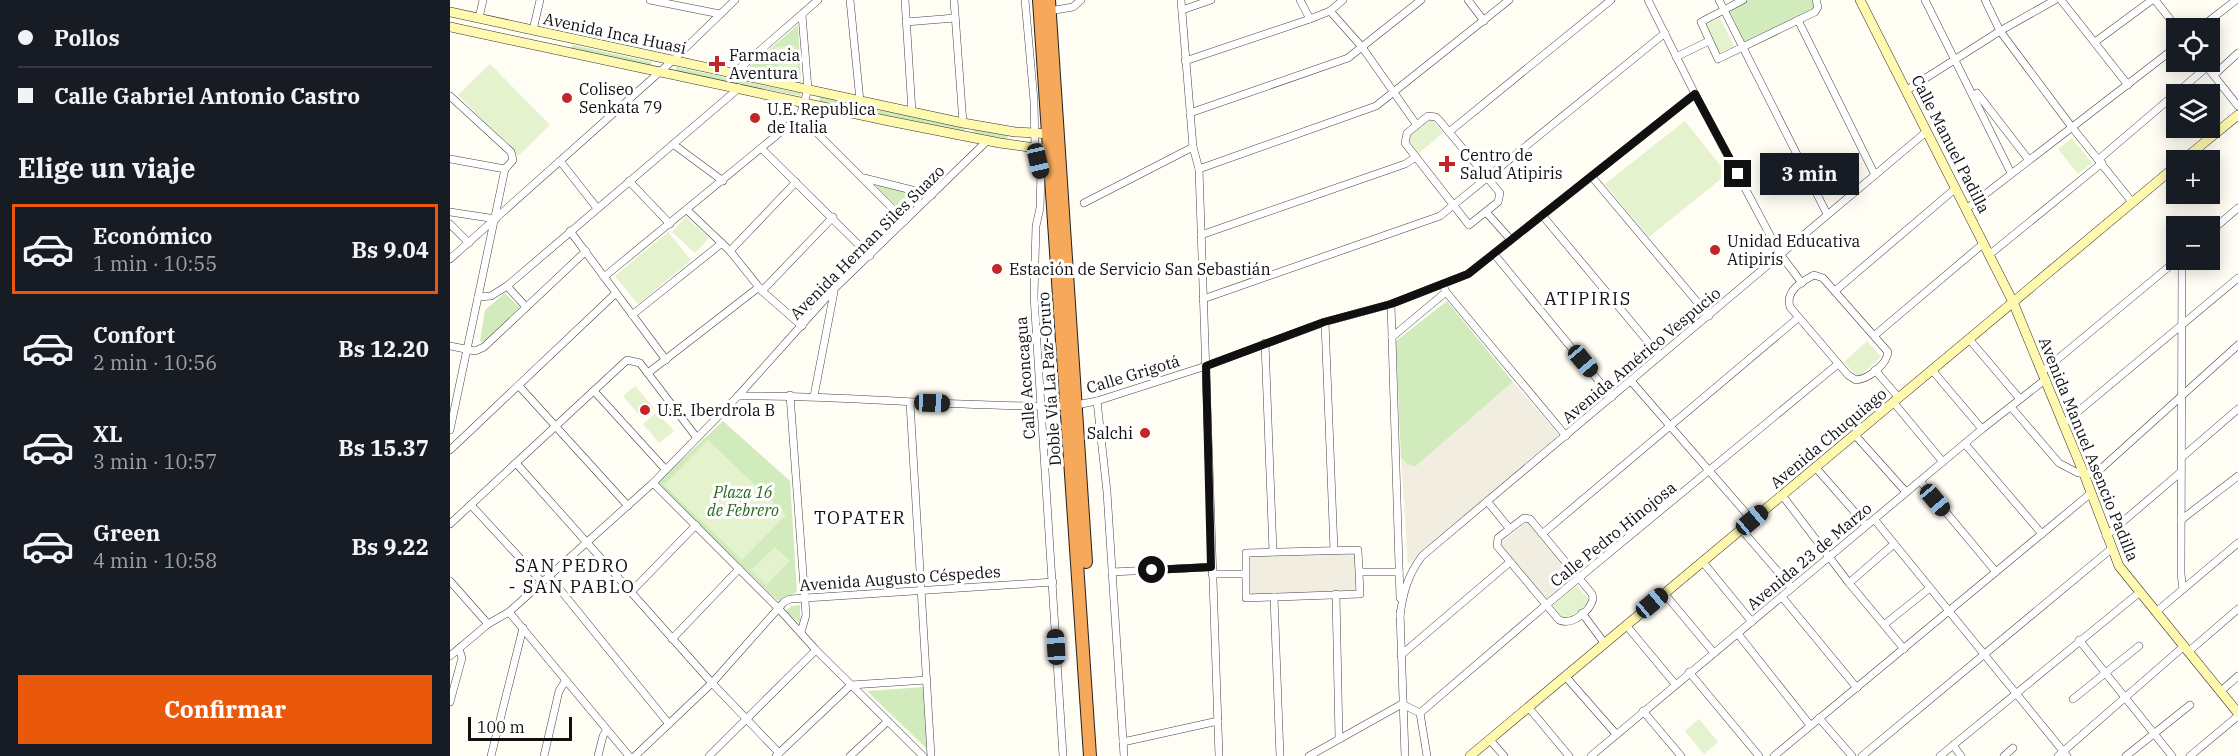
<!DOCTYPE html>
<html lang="es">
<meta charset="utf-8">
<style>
:root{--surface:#171b24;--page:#20242c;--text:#f1f3f6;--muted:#9ea1a6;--line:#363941;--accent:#ea580c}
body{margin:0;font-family:"IBM Plex Serif",serif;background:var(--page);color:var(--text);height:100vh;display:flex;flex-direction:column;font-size:22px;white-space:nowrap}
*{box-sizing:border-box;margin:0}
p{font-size:20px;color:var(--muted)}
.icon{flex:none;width:33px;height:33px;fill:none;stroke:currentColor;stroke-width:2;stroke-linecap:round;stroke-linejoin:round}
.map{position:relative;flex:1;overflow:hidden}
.sheet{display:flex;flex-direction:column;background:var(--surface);width:450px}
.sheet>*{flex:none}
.guide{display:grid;align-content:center;height:132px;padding:0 18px;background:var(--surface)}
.tools{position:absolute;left:1716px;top:18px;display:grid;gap:12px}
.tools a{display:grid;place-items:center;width:54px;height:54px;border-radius:0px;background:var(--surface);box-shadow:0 3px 15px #0003;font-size:30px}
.scale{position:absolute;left:18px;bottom:15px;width:104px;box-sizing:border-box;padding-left:6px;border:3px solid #101010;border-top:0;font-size:16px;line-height:21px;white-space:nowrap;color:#101010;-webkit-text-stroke:4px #fff;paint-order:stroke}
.end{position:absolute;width:27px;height:27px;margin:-14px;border:8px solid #101010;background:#fff;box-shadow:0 0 0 3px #fff}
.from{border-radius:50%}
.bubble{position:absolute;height:42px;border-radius:0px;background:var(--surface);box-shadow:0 3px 15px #0003;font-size:20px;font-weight:700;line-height:42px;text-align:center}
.car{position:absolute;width:18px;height:36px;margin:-18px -9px;border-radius:8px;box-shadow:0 0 4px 2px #0007;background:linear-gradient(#222 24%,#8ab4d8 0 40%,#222 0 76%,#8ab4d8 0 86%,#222 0)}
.guide b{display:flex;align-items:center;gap:21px;height:57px;font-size:22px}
.guide b+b{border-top:2px solid var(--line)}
.guide i{width:15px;height:15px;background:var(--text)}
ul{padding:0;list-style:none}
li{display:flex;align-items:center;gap:18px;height:90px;margin:0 12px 9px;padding:0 6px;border:3px solid transparent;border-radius:0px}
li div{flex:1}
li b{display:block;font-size:22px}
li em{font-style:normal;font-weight:700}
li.active{border-color:var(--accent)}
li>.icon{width:54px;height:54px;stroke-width:1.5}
h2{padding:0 18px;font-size:27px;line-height:72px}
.primary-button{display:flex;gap:12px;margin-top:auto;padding:12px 18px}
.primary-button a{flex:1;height:69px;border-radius:0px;background:var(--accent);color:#fff;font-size:24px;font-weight:700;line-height:69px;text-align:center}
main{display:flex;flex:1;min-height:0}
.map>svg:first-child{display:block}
</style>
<main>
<section class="sheet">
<div class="guide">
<b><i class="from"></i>Pollos</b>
<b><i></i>Calle Gabriel Antonio Castro</b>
</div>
<h2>Elige un viaje</h2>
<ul>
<li class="active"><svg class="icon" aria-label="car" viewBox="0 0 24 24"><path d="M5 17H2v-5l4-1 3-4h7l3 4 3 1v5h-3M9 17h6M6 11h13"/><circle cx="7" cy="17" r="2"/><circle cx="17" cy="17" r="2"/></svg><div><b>Económico</b><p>1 min · 10:55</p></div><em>Bs 9.04</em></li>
<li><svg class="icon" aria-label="car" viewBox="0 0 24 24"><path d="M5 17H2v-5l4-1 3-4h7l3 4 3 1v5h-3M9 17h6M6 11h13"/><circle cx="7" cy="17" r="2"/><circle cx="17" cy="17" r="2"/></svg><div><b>Confort</b><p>2 min · 10:56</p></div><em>Bs 12.20</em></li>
<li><svg class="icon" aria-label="car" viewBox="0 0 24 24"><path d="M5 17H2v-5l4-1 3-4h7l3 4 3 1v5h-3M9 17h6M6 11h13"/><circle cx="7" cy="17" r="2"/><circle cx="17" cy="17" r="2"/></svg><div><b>XL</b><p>3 min · 10:57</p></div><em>Bs 15.37</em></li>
<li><svg class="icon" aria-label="car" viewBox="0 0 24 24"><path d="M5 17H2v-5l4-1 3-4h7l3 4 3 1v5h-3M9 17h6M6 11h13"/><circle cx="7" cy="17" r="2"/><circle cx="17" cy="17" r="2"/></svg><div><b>Green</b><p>4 min · 10:58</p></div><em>Bs 9.22</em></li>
</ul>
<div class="primary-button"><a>Confirmar</a></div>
</section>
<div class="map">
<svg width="1788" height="756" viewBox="0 0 1788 756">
<rect width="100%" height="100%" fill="#fffdf4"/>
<g fill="#d2ebbc">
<path d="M1299,0H1363L1364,9L1295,43L1279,10Z"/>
<path d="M348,25L351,84L293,72Z"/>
<path d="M123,45L201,62L202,65L200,67L122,51L120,48Z"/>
<path d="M226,67L350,93L351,96L226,71Z"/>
<path d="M372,96L513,127L515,130L512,132L370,102L369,98Z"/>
<path d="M526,129L557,135L558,139L555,140L525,135L523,131Z"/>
<path d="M429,185L467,193L469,196L455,209L451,210L427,187Z"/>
<path d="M55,293L70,308L34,342L30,341L35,310Z"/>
<path d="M997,301L1063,382L965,467L957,464L951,458L946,341Z"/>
<path d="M273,421L340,481L347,592L328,601L207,483Z"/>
<path d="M350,605V623L335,611L342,606Z"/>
<path d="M474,687L478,750L417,691Z"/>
</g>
<g fill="#e4f2ce">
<path d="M1270,18L1284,46L1267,54L1253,26Z"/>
<path d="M345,45L349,76L329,78L325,47Z"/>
<path d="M40,64L100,125L68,156L8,95Z"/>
<path d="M981,119L993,133L969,153L957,138Z"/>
<path d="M1235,121L1277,174L1199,237L1155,184Z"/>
<path d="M1622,138L1642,163L1628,174L1608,149Z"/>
<path d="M236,217L259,238L245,253L222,232Z"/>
<path d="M218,232L241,260L188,304L165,276Z"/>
<path d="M1417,341L1431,357L1408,377L1394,362Z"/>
<path d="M185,386L204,408L192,418L173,396Z"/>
<path d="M207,412L224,431L209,443L193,424Z"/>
<path d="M258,440L336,515L292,560L214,485Z"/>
<path d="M325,547L340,561L316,585L301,570Z"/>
<path d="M1127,586L1140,601L1116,621L1103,605Z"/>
<path d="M1249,719L1268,742L1254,754L1235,731Z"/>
</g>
<g fill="#f1ede1">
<path d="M1063,382L1110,436L958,564L951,458L957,464L965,467Z"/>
<path d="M1080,519L1129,578L1096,605L1047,546Z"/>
<path d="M908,550L910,594L796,598V553Z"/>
</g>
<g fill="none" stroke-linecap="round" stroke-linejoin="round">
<g stroke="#434343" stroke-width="8">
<g id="street">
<path d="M200,0L270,14"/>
<path d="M400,0L410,101"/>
<path d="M455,0L462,112"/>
<path d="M504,0L513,123"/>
<path d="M575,0L584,101L585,148L591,173L590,208L586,226L584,296L613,756"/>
<path d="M731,0L743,147L749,169L769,756"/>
<path d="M850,0L860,19"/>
<path d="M1018,0L1034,21"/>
<path d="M1198,0L1245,94L1330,254L1352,283"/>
<path d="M1269,0L1377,214"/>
<path d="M1293,0L1251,22L1268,59L1365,12L1368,7L1366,0"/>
<path d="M1475,0L1561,173"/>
<path d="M1535,0L1550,31L1621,126L1682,202"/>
<path d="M1611,0L1678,85"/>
<path d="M1705,0L1727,28"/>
<path d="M732,10L761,0"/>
<path d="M599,11L623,7L631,0"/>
<path d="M880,11L912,47L966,124"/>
<path d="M29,18L33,0"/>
<path d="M1348,20L1425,175"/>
<path d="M456,22L505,18"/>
<path d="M1750,28L1786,0"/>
<path d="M83,30L90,0"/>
<path d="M1645,42L1702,0"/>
<path d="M1226,57L1259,41"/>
<path d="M735,61L860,19L880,11L893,0"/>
<path d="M1753,62L1788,106"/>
<path d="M283,74L368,0"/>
<path d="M1764,75L1788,53"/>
<path d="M1457,90L1550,31L1605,0"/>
<path d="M1527,93L1578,159"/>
<path d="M0,96L61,152L63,160L55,169"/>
<path d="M740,113L898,58L971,0"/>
<path d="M350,116L455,221"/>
<path d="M978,116L986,117L989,120L1050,193L1048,202L1019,225L955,143L957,133Z"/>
<path d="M999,132L1161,0"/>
<path d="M223,144L273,181"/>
<path d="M311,148L420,256"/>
<path d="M0,159L55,169"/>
<path d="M1649,159L1757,67"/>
<path d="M110,161L147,208"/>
<path d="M749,169L926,106L1059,0"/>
<path d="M1142,177L1259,316"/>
<path d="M414,178L482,195"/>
<path d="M179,181L220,224"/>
<path d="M634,203L743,147"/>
<path d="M1516,209L1726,47"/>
<path d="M237,210L280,251L312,291L352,326"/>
<path d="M0,212L46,219"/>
<path d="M1036,212L1061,240"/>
<path d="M1092,215L1209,355"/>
<path d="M0,224L19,243"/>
<path d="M120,231L216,360"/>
<path d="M1760,232L1788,208"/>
<path d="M751,235L955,164L966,157"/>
<path d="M280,251L346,182"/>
<path d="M1044,254L1162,397"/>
<path d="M1539,255L1652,163"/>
<path d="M0,259L222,61L285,0"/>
<path d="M1732,260L1731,574L1733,589"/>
<path d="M1364,275L1373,278L1438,352C1437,364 1419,379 1406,380L1398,375L1340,307C1335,291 1351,282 1364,275Z"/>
<path d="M154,277L350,116L358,89L352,15"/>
<path d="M993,285L996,292L1116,436"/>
<path d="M57,286L76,307"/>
<path d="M312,291L383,217"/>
<path d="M1385,291L1506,188"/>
<path d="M28,297L41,296L57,286L289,88"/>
<path d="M753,299L990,216L1215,33"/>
<path d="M941,304L950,598"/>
<path d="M182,315L272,243"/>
<path d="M875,322L884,550"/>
<path d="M1425,335L1534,243"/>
<path d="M942,337L996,292"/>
<path d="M1519,339L1570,399"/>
<path d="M815,343L823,552"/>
<path d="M0,346L25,351L34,347L136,251"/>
<path d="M1425,370L1449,398"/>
<path d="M1482,370L1532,429"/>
<path d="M1592,372L1727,260"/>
<path d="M198,373L309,287"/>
<path d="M1181,381L1302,520"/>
<path d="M69,386L178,506"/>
<path d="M144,391L216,470"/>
<path d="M340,395L356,615L351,632"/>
<path d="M288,396C398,395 507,408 617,406"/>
<path d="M364,396L384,292"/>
<path d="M647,401L657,492L674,756"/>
<path d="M460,403L481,756"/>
<path d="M1444,403L1493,462"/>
<path d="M626,405L647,401L756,366L875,322L941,304L1018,274L1245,94"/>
<path d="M1561,407L1609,463L1628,473L1645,474L1788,345"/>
<path d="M1613,424L1788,278"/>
<path d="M0,430L55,169"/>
<path d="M1405,435L1456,492"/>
<path d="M1515,444L1592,534"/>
<path d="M0,450L166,293"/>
<path d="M1731,458L1788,409"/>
<path d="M66,463L262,683L329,753"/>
<path d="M1366,468L1416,525"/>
<path d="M1470,481L1546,572"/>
<path d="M203,483L329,609L366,650L473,756"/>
<path d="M1332,495L1399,583L1454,649"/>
<path d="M1037,501L1059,528"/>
<path d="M21,505L92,582"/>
<path d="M1074,518L1080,519L1142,594L1143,599C1140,611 1122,626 1109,620L1047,546L1048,538Z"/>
<path d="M1424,519L1617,756"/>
<path d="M1731,520L1788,476"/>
<path d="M0,524L177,360L190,363L247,438"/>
<path d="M1291,529L1342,588"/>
<path d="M1092,534L1348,318"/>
<path d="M1656,536L1731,472"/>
<path d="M908,550L910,594L796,598V553Z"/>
<path d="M1252,561L1302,622"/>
<path d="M662,572L761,567"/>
<path d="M910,572H949"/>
<path d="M762,574H795"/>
<path d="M99,576L219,724"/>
<path d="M0,581L38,624"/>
<path d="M1399,583L1444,544"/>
<path d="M182,591L246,525"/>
<path d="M1214,593L1264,653"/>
<path d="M886,594L889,739"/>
<path d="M824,597L830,756"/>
<path d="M1332,597L1407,688"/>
<path d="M59,612L179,756"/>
<path d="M950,612L955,756"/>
<path d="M1706,612L1788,543"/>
<path d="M1132,613L1155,644"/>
<path d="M950,616C953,592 958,575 972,556L1476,132"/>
<path d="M1435,624L1480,588"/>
<path d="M1176,625L1225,684"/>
<path d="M1288,634L1360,725"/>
<path d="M222,639L289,569"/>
<path d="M1629,640L1722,756"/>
<path d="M1738,652L1788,609"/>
<path d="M951,655L1060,562"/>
<path d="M0,656L38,624L59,612L203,483L288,396L384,289L537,141"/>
<path d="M1239,672L1309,756"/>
<path d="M1116,677L1166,734"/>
<path d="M1771,691L1788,676"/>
<path d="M1623,699L1689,646"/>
<path d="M0,702L12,658L9,649"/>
<path d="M1079,708L1119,756"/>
<path d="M1193,711L1231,756"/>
<path d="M970,713L977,756"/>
<path d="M1369,718L1402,756"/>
<path d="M1040,740L1054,756"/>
<path d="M673,742L768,721"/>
<path d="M1503,745L1511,756"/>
<path d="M41,756L73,628"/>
<path d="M94,756L109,691L116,680"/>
<path d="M148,756L153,736L156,731"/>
<path d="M185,756L262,683L334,602L340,599L603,582"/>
<path d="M259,756L366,650"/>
<path d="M326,756L401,685L477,680"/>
<path d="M400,756L438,721"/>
<path d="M859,756L952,704L970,713L1096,605L1388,364"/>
<path d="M1141,756L1532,429L1596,379"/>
<path d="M1324,756L1641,493"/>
<path d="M1412,756L1661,549"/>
<path d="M1490,756L1690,592"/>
<path d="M1554,756L1563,748"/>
<path d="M1608,756L1733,647"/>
<path d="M1676,756L1740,705"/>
<path d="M1740,756L1788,716"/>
</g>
</g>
<g stroke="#323232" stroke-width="10">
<g id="secondary">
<path d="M1410,0L1563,302L1634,474L1669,566L1788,713"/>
<path d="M0,12L513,123L565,132L602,134"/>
<path d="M0,27L439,121L550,143L599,150"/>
<path d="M1733,160L1788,115"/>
<path d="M1020,756L1726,166"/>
</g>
</g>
<g stroke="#212121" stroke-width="14">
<g id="highway">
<path d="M589,0L640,756"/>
<path d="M599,0L636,562"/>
</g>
</g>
<use href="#street" stroke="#fff" stroke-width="7"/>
<use href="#secondary" stroke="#fff9af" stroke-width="9"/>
<use href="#highway" stroke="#f6a85b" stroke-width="12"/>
</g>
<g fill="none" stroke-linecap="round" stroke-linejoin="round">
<path stroke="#101010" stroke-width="8" d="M702,570L761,567L756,366L874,322L941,304L1018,274L1245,94L1288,174"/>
</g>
<g fill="#c42526" stroke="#fff" stroke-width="2">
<path d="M264 55h6v6h6v6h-6v6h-6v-6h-6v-6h6z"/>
<circle cx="117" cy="98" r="6"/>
<circle cx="305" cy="118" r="6"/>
<path d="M994 155h6v6h6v6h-6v6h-6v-6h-6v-6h6z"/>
<circle cx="1265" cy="250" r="6"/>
<circle cx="547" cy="269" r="6"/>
<circle cx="195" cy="410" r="6"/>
<circle cx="695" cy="433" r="6"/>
</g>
<g text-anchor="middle" stroke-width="6" stroke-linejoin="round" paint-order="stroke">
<g font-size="16" fill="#101010" stroke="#fff">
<text transform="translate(165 33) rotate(12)" y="6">Avenida Inca Huasi</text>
<text transform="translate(1501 144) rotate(63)" y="6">Calle Manuel Padilla</text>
<text transform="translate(417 242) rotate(-45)" y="6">Avenida Hernan Siles Suazo</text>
<text transform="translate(1191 355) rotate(-40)" y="6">Avenida Américo Vespucio</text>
<text transform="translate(683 374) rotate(-17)" y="6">Calle Grigotá</text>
<text transform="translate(575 378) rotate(-94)" y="6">Calle Aconcagua</text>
<text transform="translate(599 379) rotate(-94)" y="6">Doble Vía La Paz-Oruro</text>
<text transform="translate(1378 438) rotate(-40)" y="6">Avenida Chuquiago</text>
<text transform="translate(1639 449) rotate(68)" y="6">Avenida Manuel Asencio Padilla</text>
<text transform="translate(1163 534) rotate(-39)" y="6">Calle Pedro Hinojosa</text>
<text transform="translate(1359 556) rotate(-40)" y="6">Avenida 23 de Marzo</text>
<text transform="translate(450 578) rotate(-4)" y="6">Avenida Augusto Céspedes</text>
</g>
<g font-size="16" fill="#101010" stroke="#fff" text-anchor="start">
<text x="279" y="61">Farmacia<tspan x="279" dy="18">Aventura</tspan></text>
<text x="129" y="95">Coliseo<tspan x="129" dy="18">Senkata 79</tspan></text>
<text x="317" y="115">U.E. Republica<tspan x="317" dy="18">de Italia</tspan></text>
<text x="1010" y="161">Centro de<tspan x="1010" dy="18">Salud Atipiris</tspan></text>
<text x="1277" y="247">Unidad Educativa<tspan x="1277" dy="18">Atipiris</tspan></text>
<text x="559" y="275">Estación de Servicio San Sebastián</text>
<text x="207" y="416">U.E. Iberdrola B</text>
<text x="683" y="439" text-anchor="end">Salchi</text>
</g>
<g font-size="16" font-style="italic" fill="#2b6a1e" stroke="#fff">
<text x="293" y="498">Plaza 16<tspan x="293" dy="18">de Febrero</tspan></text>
</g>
<g font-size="18" letter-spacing="1.5" fill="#101010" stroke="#fff">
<text x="1138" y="305">ATIPIRIS</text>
<text x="410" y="524">TOPATER</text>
<text x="122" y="572">SAN PEDRO<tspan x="122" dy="21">- SAN PABLO</tspan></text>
</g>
</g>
</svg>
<div class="tools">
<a><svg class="icon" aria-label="locate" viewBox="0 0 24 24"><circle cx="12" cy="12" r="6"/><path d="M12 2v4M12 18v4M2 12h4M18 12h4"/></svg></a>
<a><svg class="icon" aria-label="layers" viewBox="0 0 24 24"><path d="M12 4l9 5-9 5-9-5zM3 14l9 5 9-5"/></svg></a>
<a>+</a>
<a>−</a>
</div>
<div class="scale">100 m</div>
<i class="end from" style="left:702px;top:570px"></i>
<i class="end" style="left:1288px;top:174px"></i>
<div class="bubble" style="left:1310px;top:153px;width:99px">3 min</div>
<i class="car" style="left:588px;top:161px;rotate:167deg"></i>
<i class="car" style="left:1133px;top:361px;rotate:140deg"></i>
<i class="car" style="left:482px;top:403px;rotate:92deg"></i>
<i class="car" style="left:1485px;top:500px;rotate:140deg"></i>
<i class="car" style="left:1302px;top:520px;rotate:50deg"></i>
<i class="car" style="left:1202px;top:603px;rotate:50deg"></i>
<i class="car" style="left:606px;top:647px;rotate:357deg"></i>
</div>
</main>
